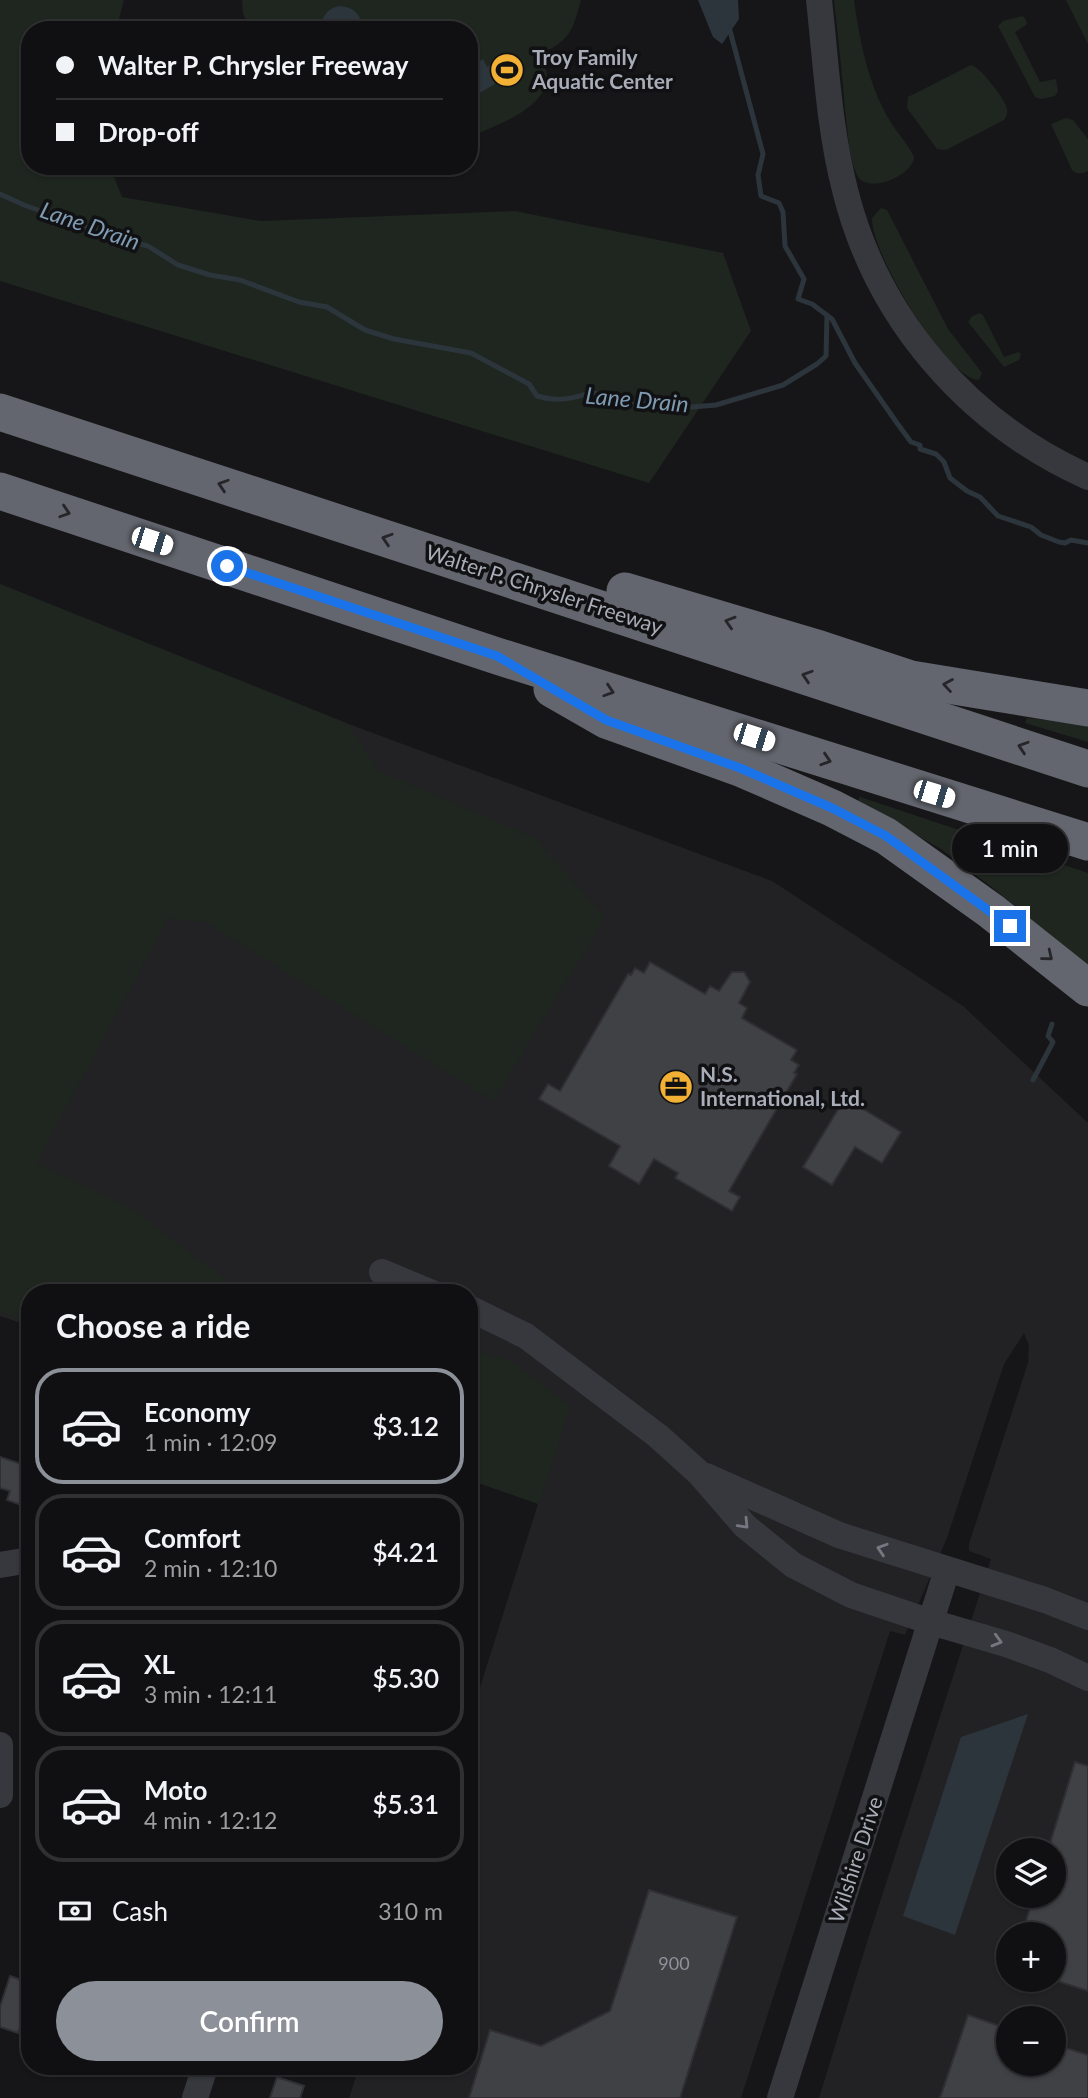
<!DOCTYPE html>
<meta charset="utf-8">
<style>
:root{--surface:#101012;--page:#19191b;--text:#f1f3f6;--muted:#9c9d9f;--line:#303032;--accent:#8c9099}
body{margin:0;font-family:Lato,sans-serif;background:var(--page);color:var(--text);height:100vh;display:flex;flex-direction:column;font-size:26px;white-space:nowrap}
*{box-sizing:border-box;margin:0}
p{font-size:23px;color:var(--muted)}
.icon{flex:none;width:38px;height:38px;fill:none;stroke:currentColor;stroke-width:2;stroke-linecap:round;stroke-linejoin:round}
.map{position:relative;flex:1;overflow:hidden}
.panel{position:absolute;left:21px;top:1284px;width:457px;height:791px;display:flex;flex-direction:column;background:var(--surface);border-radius:28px;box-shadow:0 2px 5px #0004,0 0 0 2px var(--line)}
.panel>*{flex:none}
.top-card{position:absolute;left:21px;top:21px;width:457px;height:154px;border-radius:28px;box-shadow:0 2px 5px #0004,0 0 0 2px var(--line);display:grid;align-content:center;height:154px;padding:0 35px;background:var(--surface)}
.tools{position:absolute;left:996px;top:1838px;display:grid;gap:14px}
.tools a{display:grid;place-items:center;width:70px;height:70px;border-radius:50%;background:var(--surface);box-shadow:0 2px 5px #0004,0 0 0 2px var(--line);font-size:35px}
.end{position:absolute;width:32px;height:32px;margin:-16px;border:9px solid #1a73e8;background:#fff;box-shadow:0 0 0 4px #fff}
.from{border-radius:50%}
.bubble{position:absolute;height:49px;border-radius:24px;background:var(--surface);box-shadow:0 2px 5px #0004,0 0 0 2px var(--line);font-size:23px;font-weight:600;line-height:49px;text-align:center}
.car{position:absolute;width:21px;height:42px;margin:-21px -10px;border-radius:9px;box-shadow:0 0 5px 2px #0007;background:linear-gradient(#fff 24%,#345 0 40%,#fff 0 76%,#345 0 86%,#fff 0)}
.top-card b{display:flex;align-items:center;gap:24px;height:66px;font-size:26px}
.top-card b+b{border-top:2px solid var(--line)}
.top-card i{width:18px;height:18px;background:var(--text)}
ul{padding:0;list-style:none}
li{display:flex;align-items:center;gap:21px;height:116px;margin:0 14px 10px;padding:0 21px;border:4px solid var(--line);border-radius:28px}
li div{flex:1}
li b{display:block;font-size:26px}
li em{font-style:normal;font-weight:600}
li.current{border-color:var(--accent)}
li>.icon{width:63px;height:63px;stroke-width:1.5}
h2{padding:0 35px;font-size:32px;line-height:84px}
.pay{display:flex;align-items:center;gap:18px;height:77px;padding:0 35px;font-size:26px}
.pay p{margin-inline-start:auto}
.primary-button{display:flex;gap:14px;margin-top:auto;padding:14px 35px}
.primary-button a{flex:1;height:80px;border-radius:42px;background:var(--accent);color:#fff;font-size:28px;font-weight:600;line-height:80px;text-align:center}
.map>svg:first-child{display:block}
</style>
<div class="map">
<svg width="1088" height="2098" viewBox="0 0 1088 2098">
<rect width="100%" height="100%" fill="#161618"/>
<path fill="#222225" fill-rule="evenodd" d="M0,584L346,723L772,881L963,1006L1088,1123V2098H819L868,1939L991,1559L969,1551V1544L1028,1363L1029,1346L1024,1333L1004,1364L947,1538L905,1635L890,1631L741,2098H349L359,2067H469V1722L538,1504L469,1480V1293H30V1326L0,1316ZM1008,1850H1054V1895H1008ZM1008,1934H1054V1979H1008ZM1008,2018H1054V2063H1008Z"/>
<g fill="#1e261f">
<path d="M0,0H124L116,30H30V166H110L122,197L261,221L515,211L723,253L751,331L649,483L0,281Z"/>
<path d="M242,0H581C573,29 571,40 542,53C543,61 548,72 547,80C542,111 494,126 469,137V30H250L243,13Z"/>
<path d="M834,0H854C860,42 868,84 890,121C897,133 908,144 914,157C914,175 865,197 856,173C848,154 848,129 845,109C842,72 838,36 834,0Z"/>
<path d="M1066,0H1088V44Z"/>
<path d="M1023,16L1027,22L1026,25L1015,32L1040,82L1056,79L1058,91L1055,96L1041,99L1035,97L998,26L1003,21Z"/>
<path d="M971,65C980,67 1005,99 1007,109C1008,114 1006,117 1004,120L946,150L937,149L907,108L908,97Z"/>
<path d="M1066,118L1073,120L1088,139V171C1082,174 1077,175 1072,170L1051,124Z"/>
<path d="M881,208L887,210L948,329L982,373L979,380C946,379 870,251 872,218Z"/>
<path d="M979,313L983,315L1004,357L1018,352L1021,354L1019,360L1004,367L968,322L971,317Z"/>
<path d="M0,584L346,723L379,771L535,838L605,918L493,1101L205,922L168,919L36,1163L129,1207L230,1283L266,1293H30V1322L0,1312Z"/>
<path d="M1027,718L1088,724V742L1025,723Z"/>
<path d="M860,797L1088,873V968L993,888L941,849L857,802Z"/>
<path d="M469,1349L511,1361L570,1406L539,1504L469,1479Z"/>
</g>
<g fill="#2c353c">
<path d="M698,0H738L739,19L722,44L713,37Z"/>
<path d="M340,6C354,7 362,15 362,30H321C321,17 327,8 340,6Z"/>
<path d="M483,59L487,67L490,65L494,74L491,76L495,84L476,95L469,81V67Z"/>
<path d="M1028,1714L955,1935L903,1916L961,1737Z"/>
</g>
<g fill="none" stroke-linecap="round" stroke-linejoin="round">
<g stroke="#2c353c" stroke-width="5">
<path d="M729,27L763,154L758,175L761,196L779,203L783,212L785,246L804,279L798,299L812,304L832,319L855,363L897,423L911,442L920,445V449L936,454L944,462L950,478L967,491L980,497L998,516L1031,527L1041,535L1059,542L1065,543L1071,540L1088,543"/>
<path d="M0,194L24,205L113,237L148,246L178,265L210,275L240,280L299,302L327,307L365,330L394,339L471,353L529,384L537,396C556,402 573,399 592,392L623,403L635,405L654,402H672L692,407L716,405L783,385L817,364L826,356L827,315"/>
<path d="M1033,1080L1053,1042L1048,1036L1052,1024"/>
</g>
</g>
<g fill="#404145" stroke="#303034" stroke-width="2">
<path d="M650,962L705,994L710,986L719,991L732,972H744L750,982L739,1003L747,1008L742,1018L797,1050L791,1060L799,1065L794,1073L797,1074L729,1191L740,1197L732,1211L675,1178L678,1173L654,1159L639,1184L609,1166L620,1146L539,1099L548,1084L560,1091L628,974L631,975L635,968L644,973Z"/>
<path d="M845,1098L901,1132L882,1163L855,1147L832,1185L803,1167Z"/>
<path d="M0,1457L30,1467V1497L27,1507L7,1500L10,1491L0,1488Z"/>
<path d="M1075,1762L1088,1766V1991L1054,1980V1934H1022L1034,1895H1054V1850H1048Z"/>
<path d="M649,1890L737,1917L680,2098H469L490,2030L541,2046L610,2011Z"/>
<path d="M10,1976L30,1983V2019L24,2017L18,2033L0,2027V2007Z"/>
<path d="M968,2015L1008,2029V2063H1054V2044L1088,2055V2098H940Z"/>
<path d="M277,2077L304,2086L300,2098H270Z"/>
</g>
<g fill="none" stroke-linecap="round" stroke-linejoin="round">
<g stroke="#37383d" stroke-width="26">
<path d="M819,0C826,63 829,128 845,190C877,319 968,423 1088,477"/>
<path d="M382,1272L432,1293"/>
<path d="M469,1308L526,1336L658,1436L699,1473L745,1526L793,1565L851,1595L931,1622L1006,1644L1050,1660L1088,1678"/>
<path d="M706,1476L839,1535L1045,1600L1088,1617"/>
<path d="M0,1565L30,1560"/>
<path d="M0,1745V1795"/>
<path d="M195,2098L205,2067"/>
<path d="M780,2098L947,1570"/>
</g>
<g stroke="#63666e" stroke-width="37">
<path d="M0,412L1088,769"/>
<path d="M0,491L497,656L1088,842"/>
<path d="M625,591L820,649L911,679L1088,708"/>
<path d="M552,689L606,720L740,768L832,808L886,836L991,911L1088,988"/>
</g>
</g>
<defs><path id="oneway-chevron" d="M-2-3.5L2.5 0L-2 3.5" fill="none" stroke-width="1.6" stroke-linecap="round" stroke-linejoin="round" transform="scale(1.75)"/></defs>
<g stroke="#26262a">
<use href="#oneway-chevron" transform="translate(223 485) rotate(-162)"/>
<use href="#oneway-chevron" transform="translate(65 512) rotate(18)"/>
<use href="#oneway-chevron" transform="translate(387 539) rotate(-162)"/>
<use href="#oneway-chevron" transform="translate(730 622) rotate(-163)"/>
<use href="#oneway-chevron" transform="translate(807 676) rotate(-162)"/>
<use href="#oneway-chevron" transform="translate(948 685) rotate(-171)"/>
<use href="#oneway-chevron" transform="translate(609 691) rotate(18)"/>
<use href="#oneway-chevron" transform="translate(1023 747) rotate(-162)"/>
<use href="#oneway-chevron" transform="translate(826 760) rotate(18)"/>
<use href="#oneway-chevron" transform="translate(1048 956) rotate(39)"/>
</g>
<g stroke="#757881">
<use href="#oneway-chevron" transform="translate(744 1524) rotate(46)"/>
<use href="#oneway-chevron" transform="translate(882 1549) rotate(-162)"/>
<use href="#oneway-chevron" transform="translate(997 1641) rotate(16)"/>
</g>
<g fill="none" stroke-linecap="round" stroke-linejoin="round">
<path stroke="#1a73e8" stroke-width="9" d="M227,566L497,656L606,720L740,768L832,808L886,836L1010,926"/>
</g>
<defs>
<g id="stadium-disc" transform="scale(1.75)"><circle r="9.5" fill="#f2b134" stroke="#111113"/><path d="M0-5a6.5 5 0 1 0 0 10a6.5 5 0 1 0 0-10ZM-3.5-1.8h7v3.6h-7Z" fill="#111"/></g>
<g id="office-disc" transform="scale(1.75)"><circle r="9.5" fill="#f2b134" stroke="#111113"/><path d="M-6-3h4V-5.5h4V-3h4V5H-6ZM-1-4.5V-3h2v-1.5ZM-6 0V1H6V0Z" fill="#111"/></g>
</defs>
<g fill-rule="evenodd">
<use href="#stadium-disc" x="507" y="70"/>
<use href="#office-disc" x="676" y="1087"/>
</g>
<g text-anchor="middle" stroke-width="7" stroke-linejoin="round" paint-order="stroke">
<g font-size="18" fill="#8e929b">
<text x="674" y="1970">900</text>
</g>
<g font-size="21" font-weight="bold" fill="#a8adb8" stroke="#111113" text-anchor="start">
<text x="532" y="65">Troy Family<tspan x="532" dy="24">Aquatic Center</tspan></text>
<text x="700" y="1082">N.S.<tspan x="700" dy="24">International, Ltd.</tspan></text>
</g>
<g font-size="21" fill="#a8adb8" stroke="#111113">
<text transform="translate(544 590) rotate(18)" y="7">Walter P. Chrysler Freeway</text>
<text transform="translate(856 1860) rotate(-72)" y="7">Wilshire Drive</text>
</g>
<g font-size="23" font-style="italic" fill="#7f9bb3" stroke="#111113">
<text transform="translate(90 226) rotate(19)" y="8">Lane Drain</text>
<text transform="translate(637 400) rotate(5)" y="8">Lane Drain</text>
</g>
</g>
</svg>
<div class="tools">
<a><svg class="icon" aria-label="layers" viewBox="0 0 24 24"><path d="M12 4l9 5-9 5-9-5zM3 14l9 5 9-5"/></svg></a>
<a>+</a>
<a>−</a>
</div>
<i class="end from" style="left:227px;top:566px"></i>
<i class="end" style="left:1010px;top:926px"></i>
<div class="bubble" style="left:952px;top:824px;width:116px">1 min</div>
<i class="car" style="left:152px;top:541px;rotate:108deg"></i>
<i class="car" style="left:754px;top:737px;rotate:108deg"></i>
<i class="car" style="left:934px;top:794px;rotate:107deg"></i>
<div class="top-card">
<b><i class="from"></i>Walter P. Chrysler Freeway</b>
<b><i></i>Drop-off</b>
</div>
<section class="panel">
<h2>Choose a ride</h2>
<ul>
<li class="current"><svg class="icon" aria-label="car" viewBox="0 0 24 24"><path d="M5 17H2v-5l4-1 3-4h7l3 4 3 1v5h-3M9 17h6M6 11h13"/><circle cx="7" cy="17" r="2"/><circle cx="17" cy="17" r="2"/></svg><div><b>Economy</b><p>1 min · 12:09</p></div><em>$3.12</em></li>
<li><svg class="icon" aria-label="car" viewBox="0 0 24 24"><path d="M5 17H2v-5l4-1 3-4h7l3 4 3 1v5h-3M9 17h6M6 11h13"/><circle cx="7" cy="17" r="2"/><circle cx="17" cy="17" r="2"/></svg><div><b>Comfort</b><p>2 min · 12:10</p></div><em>$4.21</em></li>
<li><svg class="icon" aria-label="car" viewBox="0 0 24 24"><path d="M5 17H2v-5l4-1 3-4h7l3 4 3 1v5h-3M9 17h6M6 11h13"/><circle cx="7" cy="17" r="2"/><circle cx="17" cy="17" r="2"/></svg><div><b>XL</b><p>3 min · 12:11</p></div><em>$5.30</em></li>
<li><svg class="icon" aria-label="car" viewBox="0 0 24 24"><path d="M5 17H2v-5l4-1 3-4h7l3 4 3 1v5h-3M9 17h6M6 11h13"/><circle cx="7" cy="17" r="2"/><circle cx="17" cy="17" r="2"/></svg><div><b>Moto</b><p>4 min · 12:12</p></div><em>$5.31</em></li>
</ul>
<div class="pay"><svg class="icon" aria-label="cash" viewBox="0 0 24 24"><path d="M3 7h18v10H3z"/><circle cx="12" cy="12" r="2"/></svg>Cash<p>310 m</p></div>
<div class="primary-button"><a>Confirm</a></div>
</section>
</div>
